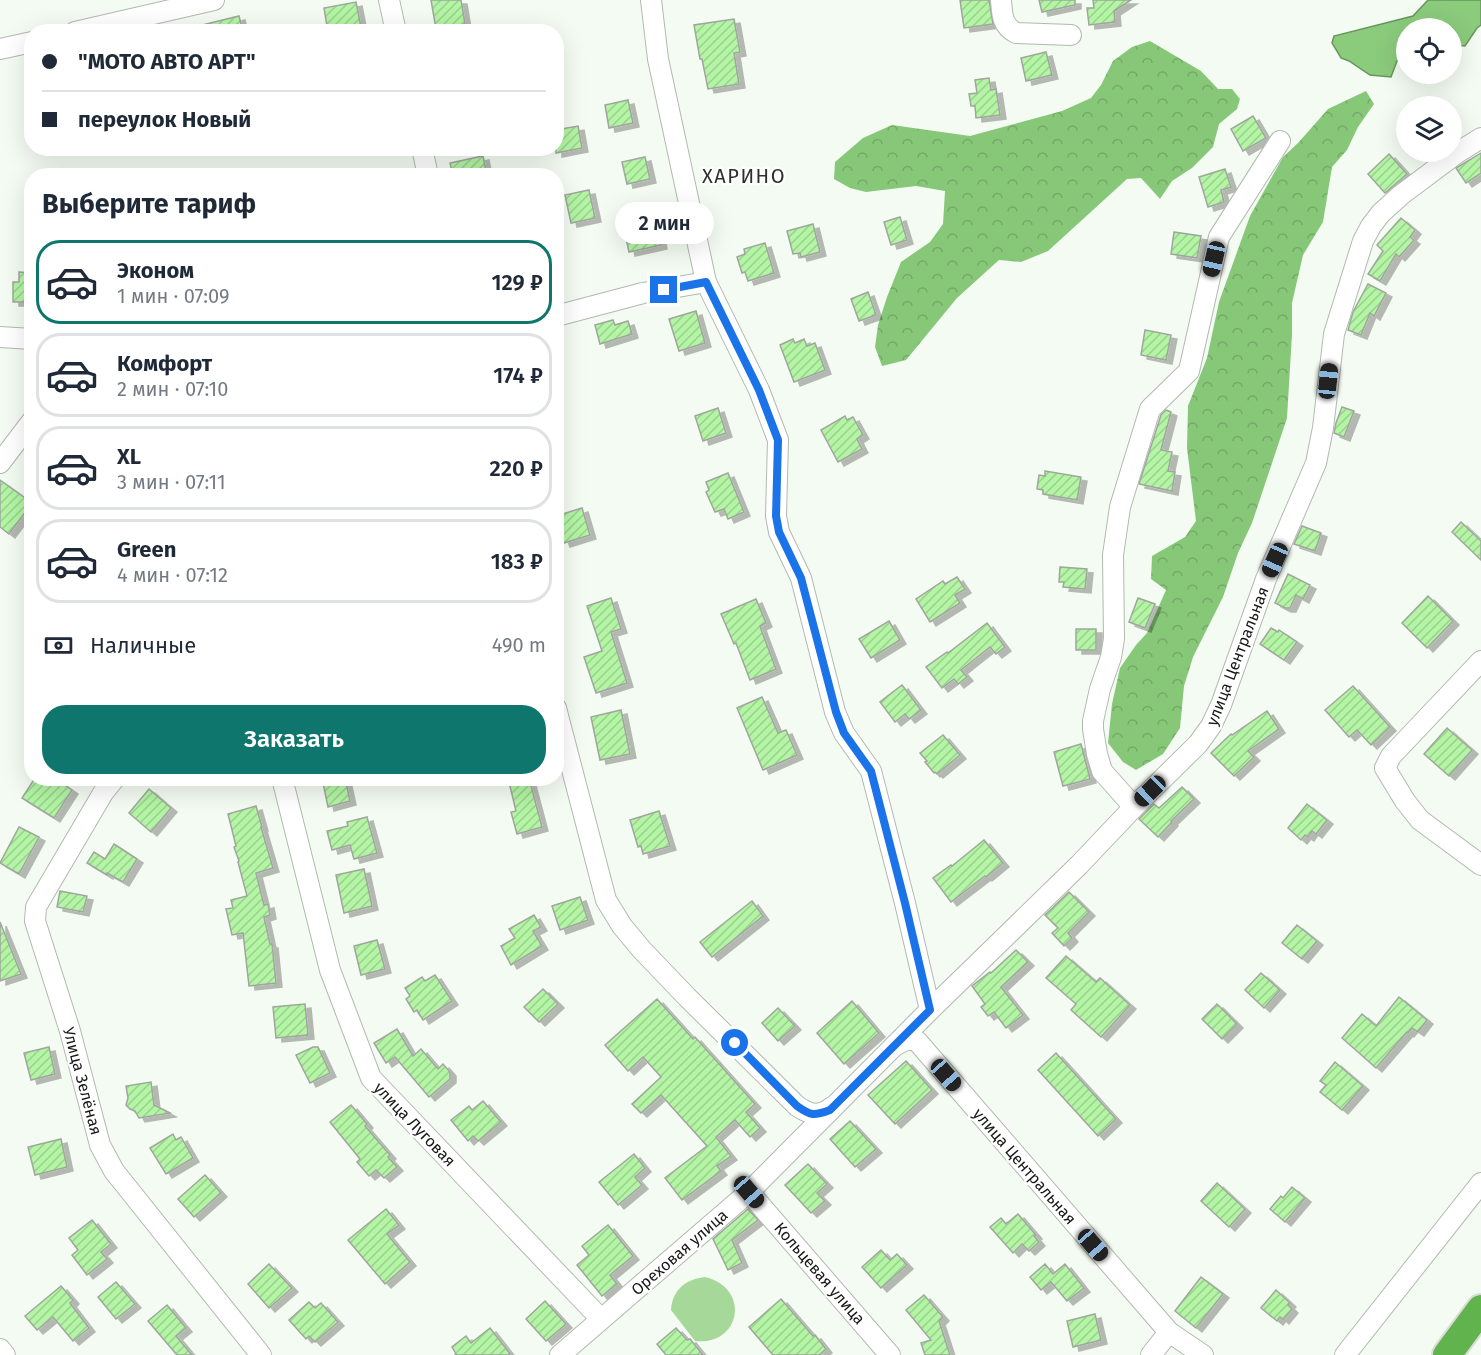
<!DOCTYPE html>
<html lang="ru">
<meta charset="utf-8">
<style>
:root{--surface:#fff;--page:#f6f6f7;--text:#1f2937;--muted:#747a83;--line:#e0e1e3;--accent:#0f766e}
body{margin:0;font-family:"Fira Sans",sans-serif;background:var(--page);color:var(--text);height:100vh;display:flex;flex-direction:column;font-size:22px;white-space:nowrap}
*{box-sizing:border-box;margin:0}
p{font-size:20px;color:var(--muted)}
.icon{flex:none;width:33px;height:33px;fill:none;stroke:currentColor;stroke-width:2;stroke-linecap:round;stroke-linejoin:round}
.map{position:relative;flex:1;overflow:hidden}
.sheet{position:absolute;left:24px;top:168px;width:540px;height:618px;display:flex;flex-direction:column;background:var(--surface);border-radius:24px;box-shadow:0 6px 24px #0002}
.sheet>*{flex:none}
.banner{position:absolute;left:24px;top:24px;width:540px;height:132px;border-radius:24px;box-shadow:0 6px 24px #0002;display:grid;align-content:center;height:132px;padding:0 18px;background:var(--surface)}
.fabs{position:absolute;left:1396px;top:18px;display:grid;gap:12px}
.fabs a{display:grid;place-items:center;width:66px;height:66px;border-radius:50%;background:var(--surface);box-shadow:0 6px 24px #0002;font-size:30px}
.end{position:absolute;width:27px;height:27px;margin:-14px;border:8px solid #1a73e8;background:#fff;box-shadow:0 0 0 3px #fff}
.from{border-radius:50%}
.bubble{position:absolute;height:42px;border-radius:21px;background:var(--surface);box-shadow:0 6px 24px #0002;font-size:20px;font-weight:600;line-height:42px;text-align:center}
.car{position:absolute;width:18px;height:36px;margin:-18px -9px;border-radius:8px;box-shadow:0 0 4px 2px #0007;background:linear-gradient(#222 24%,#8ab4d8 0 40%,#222 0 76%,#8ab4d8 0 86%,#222 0)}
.banner b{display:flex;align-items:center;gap:21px;height:57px;font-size:22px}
.banner b+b{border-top:2px solid var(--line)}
.banner i{width:15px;height:15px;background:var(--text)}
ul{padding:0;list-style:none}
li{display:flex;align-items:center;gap:18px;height:84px;margin:0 12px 9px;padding:0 6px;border:3px solid var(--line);border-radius:24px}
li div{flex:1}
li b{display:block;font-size:22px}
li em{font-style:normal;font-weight:600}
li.on{border-color:var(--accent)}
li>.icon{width:54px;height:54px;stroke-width:1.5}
h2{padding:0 18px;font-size:27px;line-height:72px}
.pay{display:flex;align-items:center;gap:15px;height:66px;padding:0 18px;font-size:22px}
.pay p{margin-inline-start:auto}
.cta{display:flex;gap:12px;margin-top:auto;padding:12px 18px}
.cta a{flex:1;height:69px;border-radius:24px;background:var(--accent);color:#fff;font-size:24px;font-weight:600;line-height:69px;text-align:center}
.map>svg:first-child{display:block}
</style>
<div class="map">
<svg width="1481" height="1355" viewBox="0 0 1481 1355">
<defs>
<pattern id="forest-crowns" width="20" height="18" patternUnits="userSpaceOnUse" patternTransform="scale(1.5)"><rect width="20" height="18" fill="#87c778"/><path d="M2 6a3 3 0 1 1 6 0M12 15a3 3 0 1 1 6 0" fill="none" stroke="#74aa67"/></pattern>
<pattern id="building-hatch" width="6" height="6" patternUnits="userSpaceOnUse" patternTransform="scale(1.5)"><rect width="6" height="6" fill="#b3f5a4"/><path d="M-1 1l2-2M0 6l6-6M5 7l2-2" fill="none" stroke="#99d18c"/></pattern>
<filter id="shadow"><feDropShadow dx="6" dy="4" stdDeviation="0" flood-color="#0004"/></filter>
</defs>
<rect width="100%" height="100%" fill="#f4fbf2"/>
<path fill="#a6d89a" d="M705,1277C751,1288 741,1346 695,1341L671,1310C672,1290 686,1279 705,1277Z"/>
<g fill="url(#forest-crowns)">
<path d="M1150,41L1201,71L1218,89H1232L1240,99L1237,109L1219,124L1213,147L1192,168L1172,181L1160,199L1141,178L1127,179L1048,251L1021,262L999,260L957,298L906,360L882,366L875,347L878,325L887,297L901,262L930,242L943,224L945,191L916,186L866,192L850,188L834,179L835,162L863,138L892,125L970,136L1062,111L1091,98L1101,85L1113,61L1132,47Z"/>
<path d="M1366,91L1374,104L1358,127L1347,150L1332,167L1323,222L1303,255L1292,303V334L1287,418L1252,523L1238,553L1223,597L1193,657L1184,686L1180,728L1163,754L1136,770L1123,762L1108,743L1112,704L1120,668L1136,645L1147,633L1166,590L1151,579L1152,556L1185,537L1196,521L1187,448L1188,406L1207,358L1219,302L1250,216L1283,157L1298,143L1328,109Z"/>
</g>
<path fill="#8bcb7c" stroke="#68965d" stroke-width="1.5" d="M1428,0H1481V25L1477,28L1465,46L1456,45L1452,38V28H1407V56L1397,61L1391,77L1370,75L1349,61L1341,58L1332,43L1334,36L1413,16Z"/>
<g fill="url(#building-hatch)" stroke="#a0a69e" stroke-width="1.5" filter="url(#shadow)">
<path d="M431,0H461L465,24L436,29Z"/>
<path d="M960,0H989L993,24L964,28Z"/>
<path d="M1039,0H1075V5L1042,12Z"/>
<path d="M1093,0H1131L1114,11L1115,22L1089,25L1087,8H1094Z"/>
<path d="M356,2L362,32H328L324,8Z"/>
<path d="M239,16L243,32H195L194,27Z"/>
<path d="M734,19L740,52L734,53L739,84L708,89L702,59H700L694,25Z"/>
<path d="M1046,52L1052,75L1026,81L1021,58Z"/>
<path d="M989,78L991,90L996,89L1000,115L976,118L975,106H971L969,94L977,93L975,80Z"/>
<path d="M628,100L633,123L609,128L605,105Z"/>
<path d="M1253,116L1266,138L1243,151L1231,129Z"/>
<path d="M578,126L582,148L556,153V130Z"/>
<path d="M1481,153V173L1466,183L1456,168Z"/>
<path d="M1389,154L1407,174L1385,193L1368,174Z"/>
<path d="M483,156L487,176H453L450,163Z"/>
<path d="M645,157L650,179L627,184L622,162Z"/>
<path d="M1225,169L1231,187L1221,190L1224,202L1208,207L1199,177Z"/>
<path d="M589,190L595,218L571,223L565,195Z"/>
<path d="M655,217L661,245L629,252L623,224Z"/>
<path d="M900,217L907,240L891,245L884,222Z"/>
<path d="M1401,218L1415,230L1410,237L1414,240L1399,257L1396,254L1380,281L1368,274L1383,251L1377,245Z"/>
<path d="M813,224L820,252L801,257L800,253L793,254L787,231Z"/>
<path d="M1174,232L1201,236L1197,258L1171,254Z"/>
<path d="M765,243L774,273L748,281L745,272L742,273L737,257L745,254L744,249Z"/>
<path d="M19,272L32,273V302H13V282H19Z"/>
<path d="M1368,284L1386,293L1374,316L1370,313L1361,335L1348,330L1353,312Z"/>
<path d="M868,292L876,315L859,321L851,299Z"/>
<path d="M696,311L705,343L679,351L669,319Z"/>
<path d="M613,320L615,325L628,321L632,334L600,344L595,325Z"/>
<path d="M1145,330L1171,335L1166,360L1141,355Z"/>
<path d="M793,339L795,343L804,339L807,346L815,343L825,370L794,382L780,345Z"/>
<path d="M1342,407L1354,411L1344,437L1334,433L1336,423Z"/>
<path d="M718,408L726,433L703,441L695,416Z"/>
<path d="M1166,410L1171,412L1161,450L1172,452L1168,471L1175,472L1172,491L1139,484L1161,415Z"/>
<path d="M845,416L847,420L853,417L863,435L857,439L862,449L838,462L821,430Z"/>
<path d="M1045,471L1081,477L1077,500L1043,494V490L1037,489L1039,475L1045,476Z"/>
<path d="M728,473L744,512L728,519L724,509L715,512L706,492L709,490L706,482Z"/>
<path d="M0,480L32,503L9,534L0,527Z"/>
<path d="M582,508L590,535L564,543L556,521V516Z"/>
<path d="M1461,522L1481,541V560L1452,532Z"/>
<path d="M1302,526L1321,533L1315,551L1294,544Z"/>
<path d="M1060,567L1087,569L1085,589L1063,587L1064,582H1059Z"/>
<path d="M1288,574L1310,585L1303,599L1296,595L1290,608H1285L1275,603Z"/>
<path d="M957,577L965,589L955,595L960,603L930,622L916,599L943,581L945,584Z"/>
<path d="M1428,596L1453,621L1427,648L1402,623Z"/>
<path d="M611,598L621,629L611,632L627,683L596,693L584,657L602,651L587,606Z"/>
<path d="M1138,598L1155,604L1145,628L1129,622Z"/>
<path d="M756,599L766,623L760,626L762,632L776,669L750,680L736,643L734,644L721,614Z"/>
<path d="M889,621L900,640L871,658L859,639Z"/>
<path d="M987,623L1005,647L996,654L990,647L961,670L967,677L958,684L954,679L942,688L926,667L947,652L948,653Z"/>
<path d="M1271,628L1278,632L1279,630L1297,642L1284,660L1260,644Z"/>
<rect x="1076" y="629" width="20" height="21"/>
<path d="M902,685L921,710L909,719L905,714L895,722L880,702Z"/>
<path d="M1353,686L1390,727L1371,745L1357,730L1349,737L1325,710Z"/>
<path d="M762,697L778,733L786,730L797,755L763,770L737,708Z"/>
<path d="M621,710L630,754L600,760L591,717Z"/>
<path d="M1267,711L1279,729L1248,751L1254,757L1234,776L1211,753L1231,734L1232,735Z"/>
<path d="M1447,728L1472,750L1449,776L1424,754Z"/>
<path d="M943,735L960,755L937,774L935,772L934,773L925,762L927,761L920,753Z"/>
<path d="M1081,744L1090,779L1063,786L1054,752Z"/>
<path d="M35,778H54L72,790L54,818L22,798Z"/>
<path d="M322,778H345L350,801L328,807Z"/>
<path d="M508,778H529L542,827L517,834L511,812L516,811Z"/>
<path d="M1182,787L1194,799L1171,821L1172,822L1158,837L1139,819L1154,804L1159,808Z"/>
<path d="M149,789L171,808L151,832L129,813Z"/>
<path d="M1307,804L1327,820L1316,834L1312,831L1308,837L1305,835L1301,840L1288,828Z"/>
<path d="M256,806L262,827H261L273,868L256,873L264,905L268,904L270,915L264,917L270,944H272L276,983L249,986L243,933L232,935L226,909L233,908L231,900L247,896L238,862L239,861L234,847L236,846L228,814Z"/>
<path d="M659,811L670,846L643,854L641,846L638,847L630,820Z"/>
<path d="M367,817L377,853L354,859L350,845L332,850L327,831L348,826L347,822Z"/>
<path d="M19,827L39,837L19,874L0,863Z"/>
<path d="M984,840L1003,863L986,877L985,876L951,902L933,878L951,865L952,866Z"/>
<path d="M114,844L137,859L123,882L107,873V875L87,863L94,852L105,859Z"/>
<path d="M364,869L372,906L344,913L336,875Z"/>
<path d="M60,891L87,896L83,912L57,907Z"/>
<path d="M1069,892L1089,912L1068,933L1072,938L1064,946L1052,933L1058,928L1045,915Z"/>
<path d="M580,897L588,920L560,930L552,906Z"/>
<path d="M752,901L763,916L712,957L700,942Z"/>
<path d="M534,915L541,927L533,931L542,946L511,965L501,946L515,938L509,929Z"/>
<path d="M0,922L21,974L0,981Z"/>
<path d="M1297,925L1317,941L1302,959L1282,943Z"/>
<path d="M377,940L385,969L361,975L354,946Z"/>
<path d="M1016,950L1028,962L1001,987L1023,1015L1006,1028L994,1012L988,1016L981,1007L985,1004L972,986L990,972L991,973Z"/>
<path d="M1066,956L1096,982L1100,978L1130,1005L1101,1037L1071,1010L1076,1004L1046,978Z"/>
<path d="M1261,973L1280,990L1264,1008L1245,990Z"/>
<path d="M435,975L452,1001L423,1020L417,1010L414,1012L406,999L410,996L405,988L422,977L425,981Z"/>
<path d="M543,989L558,1004L539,1022L524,1007Z"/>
<path d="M1399,997L1427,1020L1418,1032L1412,1028L1408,1033L1407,1032L1376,1068L1342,1038L1362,1014L1376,1026Z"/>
<path d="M657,999L693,1039L695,1037L755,1104L746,1112L760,1128L750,1137L735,1120L716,1137L731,1156L717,1166L721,1171L682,1200L665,1178L707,1146L661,1095L641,1113L632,1104L661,1077L643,1057L628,1071L605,1045Z"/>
<path d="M852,1001L879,1033L844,1064L817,1033Z"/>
<path d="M305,1004L308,1035L276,1038L273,1007Z"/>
<path d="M1217,1004L1237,1024L1222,1039L1202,1019Z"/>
<path d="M778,1008L795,1026L778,1041L762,1023Z"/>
<path d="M397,1029L413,1056L421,1049L438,1069L443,1064L450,1072V1079L429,1097L395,1057L386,1063L374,1043Z"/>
<path d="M49,1047L55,1074L31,1080L24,1053Z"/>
<path d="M313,1047H318L330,1073L310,1083L296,1055Z"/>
<path d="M1056,1053L1116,1119L1098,1136L1038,1070Z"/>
<path d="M906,1061L932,1090L895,1124L868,1095Z"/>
<path d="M1335,1062L1363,1086L1342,1110L1320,1092L1326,1085L1320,1081Z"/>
<path d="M151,1082L154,1105L170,1113L139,1118L135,1111L130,1109L126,1105L128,1098L126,1086Z"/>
<path d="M483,1101L501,1122L478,1141L473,1136L468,1141L451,1120L469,1106L472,1110Z"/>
<path d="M351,1105L367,1124L365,1126L390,1155L388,1157L397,1167L384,1178L376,1170L369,1176L357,1162L360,1159L330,1122Z"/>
<path d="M850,1121L876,1149L855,1167L830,1139Z"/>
<path d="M173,1134L176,1140L181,1137L193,1158L166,1174L150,1148Z"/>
<path d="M61,1139L67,1167L35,1175L28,1147Z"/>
<path d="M634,1154L645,1168L635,1177L642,1185L618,1205L599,1182Z"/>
<path d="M808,1164L827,1184L817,1193L825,1201L811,1213L785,1185Z"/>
<path d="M205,1175L221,1193L194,1217L178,1199Z"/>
<path d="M1217,1183L1245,1209L1229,1227L1201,1201Z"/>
<path d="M1292,1187L1305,1198L1285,1222L1270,1209L1281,1196L1283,1198Z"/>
<path d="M386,1209L399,1225L387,1234L410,1262L385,1284L348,1240Z"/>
<path d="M748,1209L758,1220L732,1240L742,1263L728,1270L713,1239Z"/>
<path d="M1018,1214L1036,1235L1034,1236L1039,1242L1029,1251L1022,1244L1013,1253L990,1227L1001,1218L1006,1224Z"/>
<path d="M92,1220L111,1244L101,1252L107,1259L87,1275L72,1255L78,1250L69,1238Z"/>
<path d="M608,1225L633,1256L610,1275L617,1284L602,1296L577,1265L589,1255L582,1246Z"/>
<path d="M881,1250L890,1260L897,1254L907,1265L881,1288L862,1267Z"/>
<path d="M269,1264L292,1288L269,1308L248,1284Z"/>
<path d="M1045,1264L1053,1274L1065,1264L1084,1288L1067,1301L1051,1282L1041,1290L1030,1277Z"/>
<path d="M1201,1277L1223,1294L1196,1328L1175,1311Z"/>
<path d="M116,1282L135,1304L116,1319L98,1297Z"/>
<path d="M61,1286L73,1300L70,1303L89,1328L73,1341L53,1317L37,1330L25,1316Z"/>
<path d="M1276,1290L1290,1303L1288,1305L1292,1309L1283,1320L1280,1317L1277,1321L1261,1308Z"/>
<path d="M924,1295L943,1317L939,1321L950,1355H925L921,1343L931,1340L906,1310Z"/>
<path d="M781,1299L813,1336L815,1335L826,1349L819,1355H773L749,1327Z"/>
<path d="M545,1301L566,1324L546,1341L526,1319Z"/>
<path d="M309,1302L315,1308L321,1303L338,1322L315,1342L309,1336L306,1339L289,1320Z"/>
<path d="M167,1305L186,1328L176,1336L192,1355H177L148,1321Z"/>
<path d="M1095,1314L1101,1340L1073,1347L1067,1321Z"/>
<path d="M490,1328L511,1355H455L456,1354L452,1347L466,1336L471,1343Z"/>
<path d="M676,1328L687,1340L690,1339L703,1355H666L657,1344Z"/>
</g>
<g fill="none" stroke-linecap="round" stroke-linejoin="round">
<g stroke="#b2b9b1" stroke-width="22">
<g id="minor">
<path d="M389,0L396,32"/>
<path d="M651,0L658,59L706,282L759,390L778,440L776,516L779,532L801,578L835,712L844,733L871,771L905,903L930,1010"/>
<path d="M1001,0C1002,14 1002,26 1016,33L1071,35"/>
<path d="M75,32L214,0"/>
<path d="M0,49L32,42"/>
<path d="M422,148L428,176"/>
<path d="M556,316L643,293L706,282"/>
<path d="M0,337L32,339"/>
<path d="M0,463L32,421"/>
<path d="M1481,661L1391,756L1385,768L1405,801L1420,820L1481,865"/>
<path d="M556,708L606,900L622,926L642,950L687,997L797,1106C810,1115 820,1117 832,1107"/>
<path d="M115,778L103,793L36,907L35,921L70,1031L100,1145L114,1171L261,1355"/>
<path d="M282,778L330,970L371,1078L601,1319"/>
<path d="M1134,807L1102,771L1097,754L1093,729V721L1100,689L1111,657L1114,639L1113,555L1120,507L1150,409L1189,371L1219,237L1280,141"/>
<path d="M894,1046L908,1039L917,1041L1169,1332L1203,1355"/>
<path d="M749,1192L890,1355"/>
<path d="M0,1349L5,1355"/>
<path d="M560,1355L749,1192L930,1010L1079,865L1134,807L1198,744L1211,726L1221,705L1266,579L1316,463L1323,428L1334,334L1363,241L1371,226L1381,213L1401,195L1457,153L1481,138"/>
<path d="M1151,1355L1169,1332"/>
<path d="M1345,1355L1481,1183"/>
</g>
</g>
<g stroke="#dadada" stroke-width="32">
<path id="highway" d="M1447,1355L1481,1309"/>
</g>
<use href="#minor" stroke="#fff" stroke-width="20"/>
<use href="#highway" stroke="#61b44d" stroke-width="28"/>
</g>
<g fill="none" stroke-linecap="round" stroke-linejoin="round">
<path stroke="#1a73e8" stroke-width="8" d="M664,290L706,282L759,390L778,440L776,516L779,532L801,578L836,712L844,733L871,771L905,903L930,1010L830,1110C814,1116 811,1116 797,1106L735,1043"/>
</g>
<g text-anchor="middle" stroke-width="4.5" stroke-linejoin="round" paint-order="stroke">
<g font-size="16" fill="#161916" stroke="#fff">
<text transform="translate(1237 656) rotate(-69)" y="6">улица Центральная</text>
<text transform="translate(83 1081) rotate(75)" y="6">Улица Зелёная</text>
<text transform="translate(415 1124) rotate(46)" y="6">улица Луговая</text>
<text transform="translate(1025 1166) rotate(49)" y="6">улица Центральная</text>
<text transform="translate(679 1252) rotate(-41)" y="6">Ореховая улица</text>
<text transform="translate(820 1273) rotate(49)" y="6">Кольцевая улица</text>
</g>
<g font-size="20" letter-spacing="1.5" fill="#2c312b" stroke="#fff">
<text x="744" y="183">ХАРИНО</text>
</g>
</g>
</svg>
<div class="fabs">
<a><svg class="icon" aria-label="locate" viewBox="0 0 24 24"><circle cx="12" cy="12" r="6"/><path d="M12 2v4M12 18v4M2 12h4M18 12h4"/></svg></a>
<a><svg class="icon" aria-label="layers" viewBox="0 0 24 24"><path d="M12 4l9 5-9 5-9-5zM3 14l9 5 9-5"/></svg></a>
</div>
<i class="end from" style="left:735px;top:1043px"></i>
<i class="end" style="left:664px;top:290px"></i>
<div class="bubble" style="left:615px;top:202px;width:99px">2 мин</div>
<i class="car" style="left:1214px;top:259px;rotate:193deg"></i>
<i class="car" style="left:1328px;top:381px;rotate:6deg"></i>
<i class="car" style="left:1275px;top:560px;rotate:204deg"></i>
<i class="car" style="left:1150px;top:791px;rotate:226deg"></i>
<i class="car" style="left:946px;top:1075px;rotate:139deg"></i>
<i class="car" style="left:749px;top:1192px;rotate:139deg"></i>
<i class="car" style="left:1093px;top:1245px;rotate:139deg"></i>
<div class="banner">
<b><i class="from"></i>&quot;МОТО АВТО АРТ&quot;</b>
<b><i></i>переулок Новый</b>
</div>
<section class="sheet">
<h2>Выберите тариф</h2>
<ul>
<li class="on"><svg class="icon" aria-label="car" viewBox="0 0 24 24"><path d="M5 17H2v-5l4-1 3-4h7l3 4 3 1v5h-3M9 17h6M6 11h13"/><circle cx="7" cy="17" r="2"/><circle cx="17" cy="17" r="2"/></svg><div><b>Эконом</b><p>1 мин · 07:09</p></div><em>129 ₽</em></li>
<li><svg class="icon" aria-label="car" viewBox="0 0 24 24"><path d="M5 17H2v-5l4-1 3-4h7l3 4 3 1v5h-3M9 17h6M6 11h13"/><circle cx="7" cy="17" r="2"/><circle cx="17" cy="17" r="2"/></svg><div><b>Комфорт</b><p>2 мин · 07:10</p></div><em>174 ₽</em></li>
<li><svg class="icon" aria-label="car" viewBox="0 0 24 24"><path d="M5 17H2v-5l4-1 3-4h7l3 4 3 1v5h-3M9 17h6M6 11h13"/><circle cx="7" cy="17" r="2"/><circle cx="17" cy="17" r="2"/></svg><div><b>XL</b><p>3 мин · 07:11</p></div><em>220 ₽</em></li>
<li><svg class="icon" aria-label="car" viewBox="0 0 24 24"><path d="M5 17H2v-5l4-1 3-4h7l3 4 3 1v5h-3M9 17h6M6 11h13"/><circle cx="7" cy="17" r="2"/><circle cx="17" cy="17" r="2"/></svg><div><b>Green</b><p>4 мин · 07:12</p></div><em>183 ₽</em></li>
</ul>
<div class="pay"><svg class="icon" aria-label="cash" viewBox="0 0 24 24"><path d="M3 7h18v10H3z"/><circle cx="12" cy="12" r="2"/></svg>Наличные<p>490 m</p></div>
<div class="cta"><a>Заказать</a></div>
</section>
</div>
